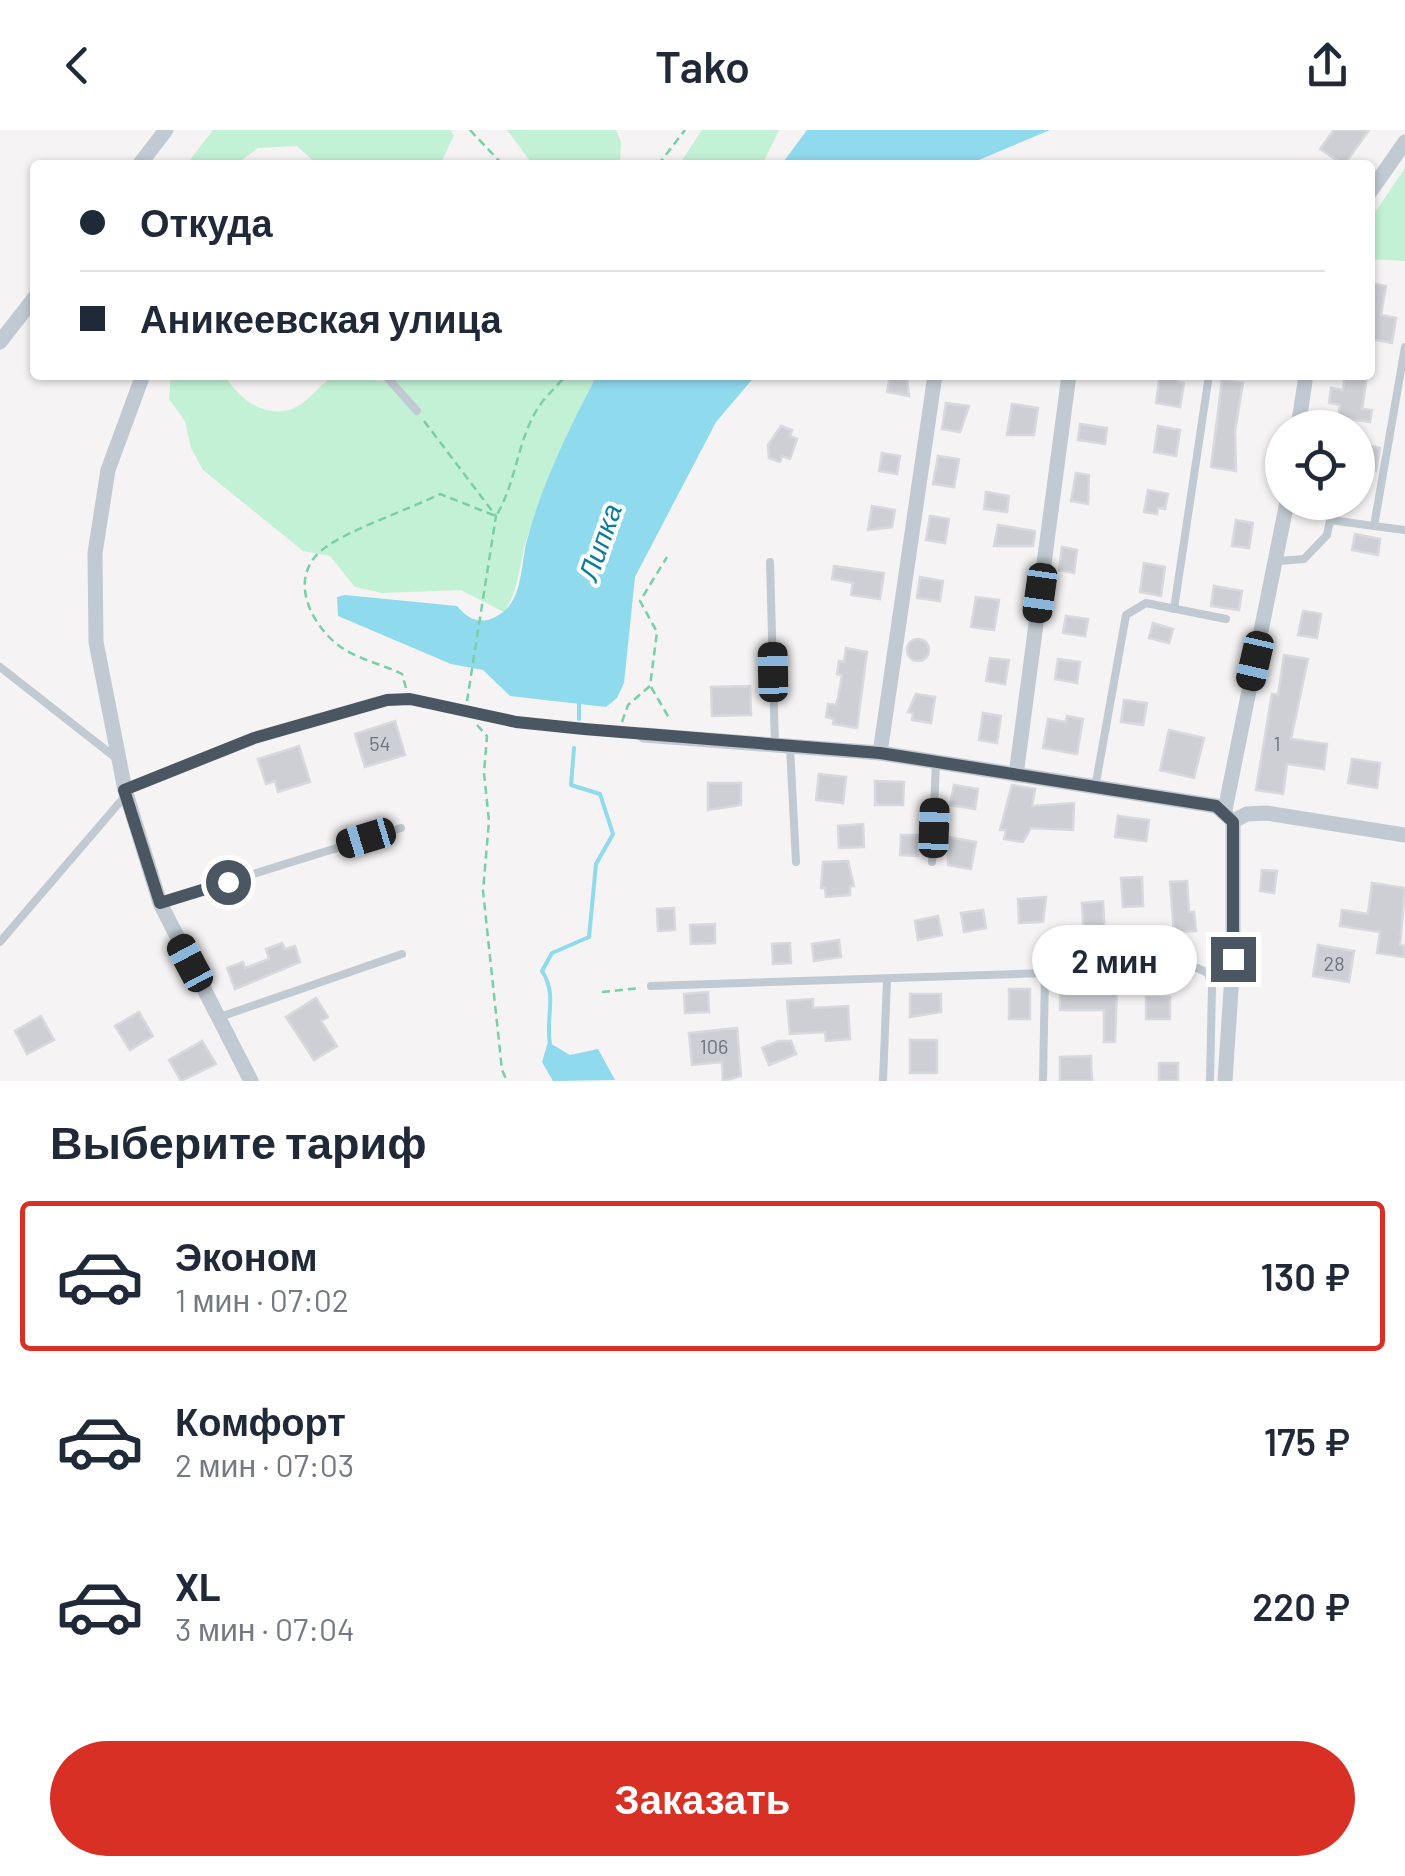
<!DOCTYPE html>
<html lang="ru">
<meta charset="utf-8">
<style>
:root{--surface:#fff;--page:#f6f6f7;--text:#1f2937;--muted:#747a83;--line:#e0e1e3;--accent:#d93025}
body{margin:0;font-family:Barlow,sans-serif;background:var(--page);color:var(--text);height:100vh;display:flex;flex-direction:column;font-size:38px;white-space:nowrap}
*{box-sizing:border-box;margin:0}
p{font-size:32px;color:var(--muted)}
.icon{flex:none;width:55px;height:55px;fill:none;stroke:currentColor;stroke-width:2;stroke-linecap:round;stroke-linejoin:round}
.map{position:relative;height:951px;overflow:hidden}
.drawer{display:flex;flex-direction:column;background:var(--surface);flex:1}
.drawer>*{flex:none}
.top-card{position:absolute;left:30px;top:30px;width:1345px;height:220px;border-radius:10px;box-shadow:0 2px 8px #0004;display:grid;align-content:center;height:220px;padding:0 50px;background:var(--surface)}
.tools{position:absolute;left:1265px;top:280px;display:grid;gap:20px}
.tools a{display:grid;place-items:center;width:110px;height:110px;border-radius:50%;background:var(--surface);box-shadow:0 2px 8px #0004;font-size:50px}
.end{position:absolute;width:45px;height:45px;margin:-22px;border:12px solid #4a5661;background:#fff;box-shadow:0 0 0 5px #fff}
.from{border-radius:50%}
.bubble{position:absolute;height:70px;border-radius:35px;background:var(--surface);box-shadow:0 2px 8px #0004;font-size:32px;font-weight:600;line-height:70px;text-align:center}
.car{position:absolute;width:30px;height:60px;margin:-30px -15px;border-radius:12px;box-shadow:0 0 8px 2px #0007;background:linear-gradient(#222 24%,#8ab4d8 0 40%,#222 0 76%,#8ab4d8 0 86%,#222 0)}
.top-card b{display:flex;align-items:center;gap:35px;height:95px;font-size:38px}
.top-card b+b{border-top:2px solid var(--line)}
.top-card i{width:25px;height:25px;background:var(--text)}
ul{padding:0;list-style:none}
li{display:flex;align-items:center;gap:30px;height:150px;margin:0 20px 15px;padding:0 30px;border:5px solid transparent;border-radius:10px}
li div{flex:1}
li b{display:block;font-size:38px}
li em{font-style:normal;font-weight:600}
li.active{border-color:var(--accent)}
li>.icon{width:90px;height:90px;stroke-width:1.5}
h2{padding:0 50px;font-size:45px;line-height:120px}
.cta{display:flex;gap:20px;margin-top:auto;padding:20px 50px}
.cta a{flex:1;height:115px;border-radius:60px;background:var(--accent);color:#fff;font-size:40px;font-weight:600;line-height:115px;text-align:center}
header{display:flex;justify-content:space-between;align-items:center;height:130px;padding:0 50px;background:var(--surface);font-size:45px;font-weight:600}
.map>svg:first-child{display:block}
</style>
<header><svg class="icon" aria-label="back" viewBox="0 0 24 24"><path d="M15 5l-7 7 7 7"/></svg>Tako<svg class="icon" aria-label="share" viewBox="0 0 24 24"><path d="M12 15V3M7 8l5-5 5 5M5 13v7h14v-7"/></svg></header>
<div class="map">
<svg width="1405" height="951" viewBox="0 0 1405 951">
<rect width="100%" height="100%" fill="#f5f3f3"/>
<g fill="#c3f1d5">
<path d="M213,0H450L454,5L440,35H318L297,16L258,18L235,35H186Z"/>
<path d="M507,0H616L621,12L620,35H533Z"/>
<path d="M702,0H779L762,35H679Z"/>
<path d="M1405,38V131L1370,129V90Z"/>
<path d="M171,245H225C240,273 275,295 304,272C315,264 321,252 335,247C353,241 371,254 390,250L391,245H597C571,296 549,348 529,402C519,429 521,457 504,482L461,460L382,463L355,457L330,426L303,421L203,340L191,318L185,291L169,269Z"/>
</g>
<g fill="#90daee">
<path d="M807,0H1050L967,35H781Z"/>
<path d="M597,245H756L716,292L635,447L624,553L617,568L606,577L510,566L483,540L451,534L338,486L337,467L345,465L457,476C470,492 485,496 503,482C523,467 521,432 527,410C542,353 570,297 597,245Z"/>
<path d="M548,912L570,925L598,919L615,950L553,951L542,932Z"/>
</g>
<g fill="none" stroke-linecap="round" stroke-linejoin="round">
<g stroke="#90daee" stroke-width="4">
<path d="M579,589V572"/>
<path d="M550,914C545,888 558,865 542,841L552,823L589,807L596,734L613,704L600,664L571,655L574,618"/>
</g>
</g>
<g fill="#cdcfd5" stroke="#d7d9de" stroke-width="2.5">
<path d="M1334,0H1369L1344,35L1320,19Z"/>
<path d="M1370,153L1386,156L1381,185L1396,188L1392,213L1371,209Z"/>
<path d="M1160,245H1179L1178,252L1184,253L1180,277L1156,273Z"/>
<path d="M1345,245H1367L1362,279L1372,280L1370,292L1338,287L1340,275L1329,273L1331,258L1343,260Z"/>
<path d="M890,246L907,249L909,266L887,262Z"/>
<path d="M1222,250L1243,253L1235,301L1236,341L1211,337Z"/>
<path d="M946,273L969,276L960,302L942,299Z"/>
<path d="M1012,274L1038,278L1034,305H1007Z"/>
<path d="M1080,294L1107,298L1105,314L1078,310Z"/>
<path d="M781,296L792,300L790,306L797,309L790,329L782,326L780,332L769,328L768,315Z"/>
<path d="M1158,296L1180,300L1176,326L1154,322Z"/>
<path d="M1366,315L1380,318L1376,341L1362,338Z"/>
<path d="M882,323L900,326L897,344L879,341Z"/>
<path d="M938,326L959,329L954,357L933,354Z"/>
<path d="M1076,343L1089,345L1088,374L1071,371Z"/>
<path d="M1148,360L1168,364L1165,379L1158,378L1157,384L1144,382Z"/>
<path d="M986,362L1009,366L1007,382L984,379Z"/>
<path d="M872,376L895,380L892,397L868,400Z"/>
<path d="M930,386L949,389L945,413L926,410Z"/>
<path d="M1236,390L1253,393L1249,418L1232,416Z"/>
<path d="M998,395L1035,401L1033,416H994Z"/>
<path d="M1355,404L1380,409L1378,425L1352,420Z"/>
<path d="M1062,417L1077,420L1074,443L1059,440Z"/>
<path d="M1144,433L1165,437L1161,466L1140,462Z"/>
<path d="M834,436L884,443L880,469L851,465L853,453L832,449Z"/>
<path d="M920,447L943,451L940,471L917,468Z"/>
<path d="M1214,456L1242,461L1239,480L1211,476Z"/>
<path d="M976,467L999,470L994,500L971,497Z"/>
<path d="M1303,481L1321,484L1317,508L1298,505Z"/>
<path d="M1066,486L1088,489L1085,506L1063,503Z"/>
<path d="M1153,493L1173,499L1169,513L1149,508Z"/>
<circle cx="918" cy="520" r="11"/>
<path d="M846,518L867,522L857,598L833,594L834,589L826,587L828,574L836,575L838,568L842,545L837,544L839,531L844,532Z"/>
<path d="M1284,525L1308,529L1291,609L1327,614L1324,639L1287,634L1283,664L1256,660L1272,564L1278,565Z"/>
<path d="M990,528L1009,530L1005,554L986,551Z"/>
<path d="M1058,529L1080,532L1077,553L1055,549Z"/>
<path d="M750,556L751,585L712,586L711,557Z"/>
<path d="M916,564L935,567L931,593L912,590L913,583L908,582Z"/>
<path d="M1124,570L1147,573L1143,595L1121,592Z"/>
<path d="M983,583L1001,586L997,613L979,610Z"/>
<path d="M1067,586L1083,589L1077,624L1043,618L1048,589L1066,592Z"/>
<path d="M395,591L405,625L365,637L355,604Z"/>
<path d="M1169,600L1204,608L1194,648L1160,640Z"/>
<path d="M299,616L310,652L278,662L275,651L266,654L258,629Z"/>
<path d="M1352,629L1380,633L1377,658L1348,653Z"/>
<path d="M819,644L846,647L843,673L816,670Z"/>
<path d="M875,651L904,652L903,675H875Z"/>
<path d="M708,653H741V675L708,680Z"/>
<path d="M954,655L978,659L975,679L950,675Z"/>
<path d="M1012,655L1035,659L1032,676L1074,673L1073,700L1031,698L1023,712L1004,709L1006,700H1000Z"/>
<path d="M1118,686L1149,690L1146,711L1115,707Z"/>
<path d="M863,694L864,717L839,718L838,696Z"/>
<path d="M901,705H919L918,726L900,725Z"/>
<path d="M948,707L976,712L971,739L948,735Z"/>
<path d="M848,731L854,756H850V765L826,767L825,758H821L823,732Z"/>
<path d="M1262,740L1277,741L1274,763L1260,761Z"/>
<path d="M1142,747L1143,776L1123,777L1121,748Z"/>
<path d="M1187,751L1189,782H1194L1196,801L1174,802L1170,752Z"/>
<path d="M1372,753L1405,758L1400,815L1405,816V827L1377,823L1380,802L1340,796L1342,780L1368,784Z"/>
<path d="M1046,767L1043,792L1019,793L1018,769Z"/>
<path d="M1103,771L1105,806L1084,808L1082,773Z"/>
<path d="M674,778L675,800L658,801L657,779Z"/>
<path d="M983,780L986,798L964,802L961,783Z"/>
<path d="M938,786L942,805L918,810L915,791Z"/>
<path d="M715,794V813L691,814L690,795Z"/>
<path d="M839,810L841,827L814,831L812,814Z"/>
<path d="M1143,812L1144,832L1127,833L1126,813Z"/>
<path d="M282,813L285,819L295,816L300,832L235,859L227,838L243,832L245,838L269,829L266,819Z"/>
<path d="M790,813L791,833L773,834L772,814Z"/>
<path d="M1318,815L1354,821L1349,852L1313,846Z"/>
<path d="M1060,856H1117L1115,912H1104V880H1060Z"/>
<rect x="1009" y="859" width="21" height="30"/>
<path d="M708,862L709,882L685,883L684,864Z"/>
<path d="M910,864H941V882L910,887Z"/>
<rect x="1146" y="867" width="24" height="22"/>
<path d="M316,868L328,887L321,891L337,916L314,930L286,887Z"/>
<path d="M813,869V878L848,876L850,909L826,911L825,902L790,904L787,871Z"/>
<path d="M139,882L153,906L130,920L115,896Z"/>
<path d="M41,886L54,910L27,924L15,901Z"/>
<path d="M737,898L741,946L723,951L722,932L692,935L689,903Z"/>
<rect x="910" y="910" width="27" height="33"/>
<path d="M202,911L216,934L181,951L169,930Z"/>
<path d="M778,911H791L796,924L769,935L762,918Z"/>
<path d="M1091,926L1092,951H1060V927Z"/>
<rect x="1159" y="933" width="19" height="18"/>
</g>
<g fill="none" stroke-linecap="round" stroke-linejoin="round">
<g stroke="#7ad0a6" stroke-width="2.5" stroke-dasharray="8 5" stroke-linecap="butt">
<path d="M470,0L503,35"/>
<path d="M658,35L685,0"/>
<path d="M424,291L496,386L467,571"/>
<path d="M651,557L669,588"/>
<path d="M406,558L402,544C382,534 356,529 338,515C308,491 287,444 326,417C351,399 410,379 440,364L496,386C517,352 517,308 540,275C547,264 558,257 565,245"/>
<path d="M622,592L628,575L650,556L657,502L640,471L667,427"/>
<path d="M477,595L487,606L484,643L489,691L483,761L502,940L507,951"/>
<path d="M602,862L640,858"/>
</g>
<g stroke="#c1cad2" stroke-width="8">
<path d="M385,245L417,281"/>
<path d="M1374,396L1405,400"/>
<path d="M1279,431L1304,429L1327,405L1330,390L1374,396L1405,217"/>
<path d="M770,432L775,616"/>
<path d="M1174,479L1209,245"/>
<path d="M0,537L116,628"/>
<path d="M790,617L796,732"/>
<path d="M1095,658L1126,485L1146,473L1226,489"/>
<path d="M125,660L254,608L387,570L410,569L516,592L644,605"/>
<path d="M932,732L936,631"/>
<path d="M160,773L401,698"/>
<path d="M0,812L126,665"/>
<path d="M651,856L1197,838L1208,843L1212,856L1210,951"/>
<path d="M220,887L402,824"/>
<path d="M883,951L887,850"/>
<path d="M1043,951L1045,844"/>
</g>
<g stroke="#c1cad2" stroke-width="15">
<path d="M139,35L166,0"/>
<path d="M1370,62L1405,12"/>
<path d="M0,212L35,167"/>
<path d="M143,245L108,340L95,423L96,512L125,660L160,773L251,951"/>
<path d="M1298,298L1306,245"/>
<path d="M644,605L880,623L1216,676L1233,691"/>
<path d="M880,623L935,245"/>
<path d="M1016,645L1069,245"/>
<path d="M1225,680L1287,372"/>
<path d="M1233,691L1247,684L1266,683L1405,705"/>
<path d="M1225,951L1233,829V691"/>
</g>
</g>
<g fill="none" stroke-linecap="round" stroke-linejoin="round">
<path stroke="#4a5661" stroke-width="12" d="M228,752L160,773L124,660L254,608L387,570L410,569L516,592L584,599L880,623L1216,676L1233,692V829"/>
</g>
<g text-anchor="middle" stroke-width="8" stroke-linejoin="round" paint-order="stroke">
<g font-size="20" fill="#6b747e">
<text x="380" y="621">54</text>
<text x="1277" y="621">1</text>
<text x="1334" y="841">28</text>
<text x="714" y="924">106</text>
</g>
<g font-size="28" font-style="italic" fill="#0c7c9b" stroke="#fff">
<text transform="translate(600 412) rotate(-71)" y="10">Липка</text>
</g>
</g>
</svg>
<div class="tools">
<a><svg class="icon" aria-label="locate" viewBox="0 0 24 24"><circle cx="12" cy="12" r="6"/><path d="M12 2v4M12 18v4M2 12h4M18 12h4"/></svg></a>
</div>
<i class="end from" style="left:228px;top:752px"></i>
<i class="end" style="left:1233px;top:829px"></i>
<div class="bubble" style="left:1032px;top:795px;width:165px">2 мин</div>
<i class="car" style="left:1040px;top:463px;rotate:188deg"></i>
<i class="car" style="left:1255px;top:531px;rotate:193deg"></i>
<i class="car" style="left:773px;top:542px;rotate:359deg"></i>
<i class="car" style="left:934px;top:698px;rotate:2deg"></i>
<i class="car" style="left:366px;top:708px;rotate:253deg"></i>
<i class="car" style="left:190px;top:833px;rotate:332deg"></i>
<div class="top-card">
<b><i class="from"></i>Откуда</b>
<b><i></i>Аникеевская улица</b>
</div>
</div>
<section class="drawer">
<h2>Выберите тариф</h2>
<ul>
<li class="active"><svg class="icon" aria-label="car" viewBox="0 0 24 24"><path d="M5 17H2v-5l4-1 3-4h7l3 4 3 1v5h-3M9 17h6M6 11h13"/><circle cx="7" cy="17" r="2"/><circle cx="17" cy="17" r="2"/></svg><div><b>Эконом</b><p>1 мин · 07:02</p></div><em>130 ₽</em></li>
<li><svg class="icon" aria-label="car" viewBox="0 0 24 24"><path d="M5 17H2v-5l4-1 3-4h7l3 4 3 1v5h-3M9 17h6M6 11h13"/><circle cx="7" cy="17" r="2"/><circle cx="17" cy="17" r="2"/></svg><div><b>Комфорт</b><p>2 мин · 07:03</p></div><em>175 ₽</em></li>
<li><svg class="icon" aria-label="car" viewBox="0 0 24 24"><path d="M5 17H2v-5l4-1 3-4h7l3 4 3 1v5h-3M9 17h6M6 11h13"/><circle cx="7" cy="17" r="2"/><circle cx="17" cy="17" r="2"/></svg><div><b>XL</b><p>3 мин · 07:04</p></div><em>220 ₽</em></li>
</ul>
<div class="cta"><a>Заказать</a></div>
</section>
